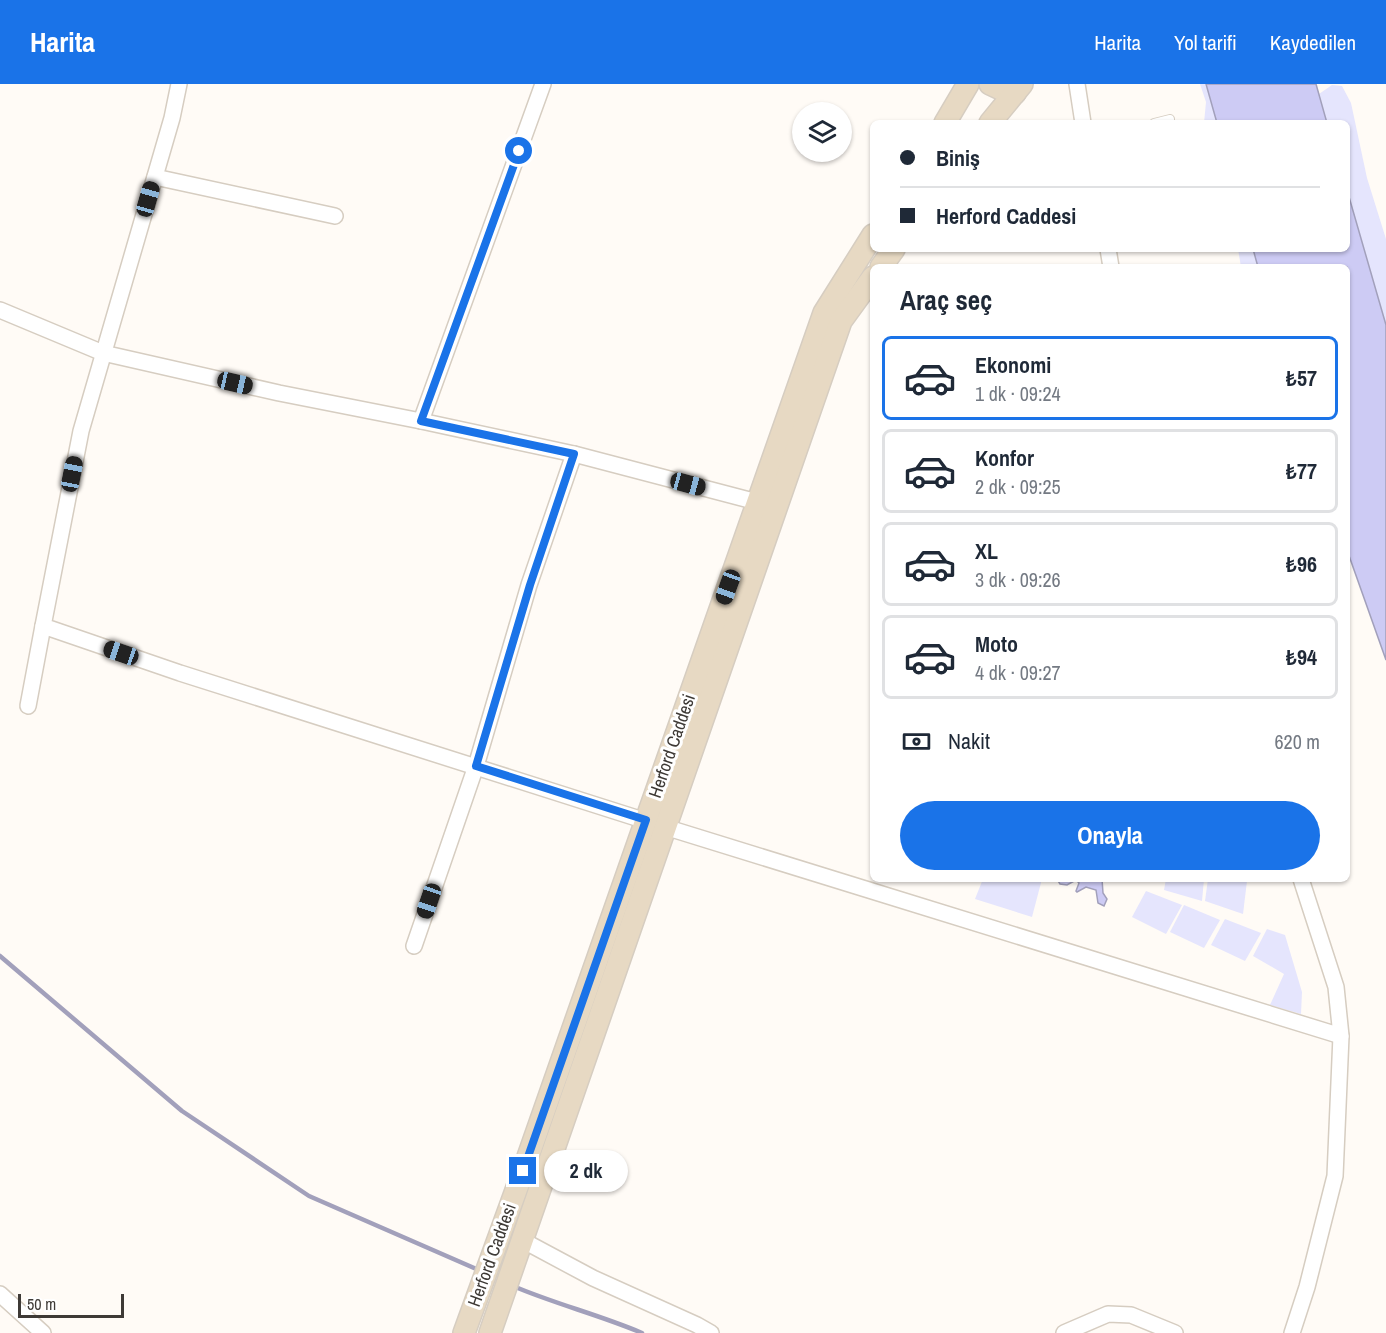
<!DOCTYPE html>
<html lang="tr">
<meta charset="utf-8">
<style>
:root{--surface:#fff;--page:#f2f2f3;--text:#1f2937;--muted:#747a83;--line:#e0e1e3;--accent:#1a73e8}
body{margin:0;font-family:"Archivo Narrow",sans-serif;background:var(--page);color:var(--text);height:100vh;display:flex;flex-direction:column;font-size:22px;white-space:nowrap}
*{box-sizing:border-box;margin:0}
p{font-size:20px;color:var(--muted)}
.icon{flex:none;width:33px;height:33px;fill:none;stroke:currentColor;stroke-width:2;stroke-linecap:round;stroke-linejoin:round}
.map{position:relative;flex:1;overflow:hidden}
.side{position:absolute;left:870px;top:180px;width:480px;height:618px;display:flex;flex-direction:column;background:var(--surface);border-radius:9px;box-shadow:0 2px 4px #0004}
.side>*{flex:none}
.guide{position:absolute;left:870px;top:36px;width:480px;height:132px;border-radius:9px;box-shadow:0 2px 4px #0004;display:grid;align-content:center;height:132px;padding:0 30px;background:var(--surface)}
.controls{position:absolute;left:792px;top:18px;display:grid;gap:12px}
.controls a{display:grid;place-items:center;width:60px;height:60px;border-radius:50%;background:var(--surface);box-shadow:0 2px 4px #0004;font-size:30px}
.scale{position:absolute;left:18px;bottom:15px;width:106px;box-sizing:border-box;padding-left:6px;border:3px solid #3e3a36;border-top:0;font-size:16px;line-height:21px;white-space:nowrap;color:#3e3a36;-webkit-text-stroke:4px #fff;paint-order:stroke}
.end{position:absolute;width:27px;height:27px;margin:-14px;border:8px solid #1a73e8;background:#fff;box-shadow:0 0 0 3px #fff}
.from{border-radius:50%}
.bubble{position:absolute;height:42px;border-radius:21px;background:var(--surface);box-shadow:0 2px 4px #0004;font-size:20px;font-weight:700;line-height:42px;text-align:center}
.car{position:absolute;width:18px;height:36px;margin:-18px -9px;border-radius:8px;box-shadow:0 0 4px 2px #0007;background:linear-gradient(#222 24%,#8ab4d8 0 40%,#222 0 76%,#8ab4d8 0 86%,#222 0)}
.guide b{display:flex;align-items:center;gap:21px;height:57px;font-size:22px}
.guide b+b{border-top:2px solid var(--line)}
.guide i{width:15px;height:15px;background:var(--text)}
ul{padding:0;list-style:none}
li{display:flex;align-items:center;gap:18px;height:84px;margin:0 12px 9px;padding:0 18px;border:3px solid var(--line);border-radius:9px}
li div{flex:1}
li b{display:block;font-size:22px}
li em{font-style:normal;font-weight:700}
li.selected{border-color:var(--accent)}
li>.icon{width:54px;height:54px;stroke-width:1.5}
h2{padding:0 30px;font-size:27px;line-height:72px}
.pay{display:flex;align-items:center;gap:15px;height:66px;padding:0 30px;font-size:22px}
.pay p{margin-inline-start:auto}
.cta{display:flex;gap:12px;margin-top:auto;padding:12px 30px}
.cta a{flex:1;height:69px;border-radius:36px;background:var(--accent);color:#fff;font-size:24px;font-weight:700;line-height:69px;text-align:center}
header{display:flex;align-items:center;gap:36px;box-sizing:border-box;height:84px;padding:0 30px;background:var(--accent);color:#fff}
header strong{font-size:28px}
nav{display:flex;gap:33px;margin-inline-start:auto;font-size:21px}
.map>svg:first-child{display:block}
</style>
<header>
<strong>Harita</strong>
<nav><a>Harita</a><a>Yol tarifi</a><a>Kaydedilen</a></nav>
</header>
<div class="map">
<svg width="1386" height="1249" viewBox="0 0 1386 1249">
<rect width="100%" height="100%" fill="#fffbf6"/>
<g fill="#e5e5fd">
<path d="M1200,0H1206L1217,39H1204L1206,18Z"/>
<path d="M1332,1L1342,2L1351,19L1367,94L1386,155V241L1347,106V39H1327L1319,10Z"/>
<path d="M1238,165H1253L1258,183H1241Z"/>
<path d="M983,795H1042L1032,833L975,815Z"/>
<path d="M1166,795H1204L1202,817L1164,806Z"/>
<path d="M1208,795L1247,797L1243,830L1205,817Z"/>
<path d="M1146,807L1182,821L1166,850L1132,833Z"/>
<path d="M1184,821L1220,836L1204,864L1170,848Z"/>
<path d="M1225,835L1261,849L1245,877L1211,861Z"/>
<path d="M1267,845L1285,851L1302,908L1301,930L1270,921L1284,890L1253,872Z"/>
</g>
<g fill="#cdcbf4" stroke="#a2a0bb" stroke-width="1.5">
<path d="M1206,0H1316L1327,39H1217Z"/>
<path d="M1347,106L1386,241V576L1347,466V183H1258L1253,165H1347Z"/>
<path d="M1057,795H1102L1103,809L1107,815L1104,822L1098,819L1096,806L1086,803L1077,808L1076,807L1079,799L1076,796L1067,801L1060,800Z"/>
</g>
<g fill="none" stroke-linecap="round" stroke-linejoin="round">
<g stroke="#a2a0bb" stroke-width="4.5">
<path d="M0,872L182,1027L309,1112L481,1187"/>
<path d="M513,1202C555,1220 600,1231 642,1249"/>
</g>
<g stroke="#d6cdc1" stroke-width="10">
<path id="service" d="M1154,39L1170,35"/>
</g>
<g stroke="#d6cdc1" stroke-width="18">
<g id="minor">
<path d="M179,0L172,34L81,347L43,542L180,589L646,737"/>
<path d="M1077,0L1083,39"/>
<path d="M155,93L335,132"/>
<path d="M1108,165L1111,183"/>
<path d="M0,226L103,269L279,309L421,337L574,370L757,418"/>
<path d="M421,337L543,0"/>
<path d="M28,622L43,542"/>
<path d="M665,743L1341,952L1336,903L1301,795"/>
<path d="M414,862L476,682L529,501L574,370"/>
<path d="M522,1156L593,1194L697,1241L711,1249"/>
<path d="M0,1210L43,1249"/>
<path d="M1064,1249L1108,1230L1131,1231L1175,1249"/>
<path d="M1292,1249L1307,1203L1335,1092L1341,952"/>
</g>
</g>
<g stroke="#d6cdc1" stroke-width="24">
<g id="secondary">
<path d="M990,0L1007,8L1015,9"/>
<path d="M945,39L968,0"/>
<path d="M990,39L1022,0"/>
<path d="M881,183L894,165"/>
<path d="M464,1249L523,1087L824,229L873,151"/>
<path d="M490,1249L841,237L873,193"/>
</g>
</g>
<use href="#service" stroke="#fff" stroke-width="8"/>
<use href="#minor" stroke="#fff" stroke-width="15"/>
<use href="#secondary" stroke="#e7d9c3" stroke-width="21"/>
</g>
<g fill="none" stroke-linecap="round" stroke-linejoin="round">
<path stroke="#1a73e8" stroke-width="8" d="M519,67L421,337L574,370L530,501L476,682L646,736L523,1087"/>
</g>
<g text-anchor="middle" stroke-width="6" stroke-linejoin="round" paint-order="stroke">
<g font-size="18" fill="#3e3a36" stroke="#fff">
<text transform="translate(672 662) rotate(-71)" y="6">Herford Caddesi</text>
<text transform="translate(492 1171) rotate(-70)" y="6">Herford Caddesi</text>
</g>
</g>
</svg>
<div class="controls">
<a><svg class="icon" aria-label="layers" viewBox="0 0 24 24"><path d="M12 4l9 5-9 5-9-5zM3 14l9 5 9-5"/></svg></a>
</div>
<div class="scale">50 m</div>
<i class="end from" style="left:519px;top:67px"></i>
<i class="end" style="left:523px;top:1087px"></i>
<div class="bubble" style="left:544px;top:1066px;width:84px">2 dk</div>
<i class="car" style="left:148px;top:115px;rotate:16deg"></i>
<i class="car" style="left:235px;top:299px;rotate:103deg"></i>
<i class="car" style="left:72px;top:390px;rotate:11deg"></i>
<i class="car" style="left:688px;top:400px;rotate:105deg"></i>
<i class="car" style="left:728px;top:503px;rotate:200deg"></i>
<i class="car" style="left:121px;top:569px;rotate:289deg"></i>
<i class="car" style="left:429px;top:817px;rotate:199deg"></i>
<div class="guide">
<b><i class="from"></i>Biniş</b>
<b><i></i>Herford Caddesi</b>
</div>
<section class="side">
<h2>Araç seç</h2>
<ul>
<li class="selected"><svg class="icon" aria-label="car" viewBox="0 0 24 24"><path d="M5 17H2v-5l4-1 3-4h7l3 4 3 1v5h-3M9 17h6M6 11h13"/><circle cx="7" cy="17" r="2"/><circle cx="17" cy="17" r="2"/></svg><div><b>Ekonomi</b><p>1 dk · 09:24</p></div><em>₺57</em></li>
<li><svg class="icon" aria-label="car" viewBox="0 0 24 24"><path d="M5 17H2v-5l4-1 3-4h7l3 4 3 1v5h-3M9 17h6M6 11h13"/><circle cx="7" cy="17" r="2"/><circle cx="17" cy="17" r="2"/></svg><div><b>Konfor</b><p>2 dk · 09:25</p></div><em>₺77</em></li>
<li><svg class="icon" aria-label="car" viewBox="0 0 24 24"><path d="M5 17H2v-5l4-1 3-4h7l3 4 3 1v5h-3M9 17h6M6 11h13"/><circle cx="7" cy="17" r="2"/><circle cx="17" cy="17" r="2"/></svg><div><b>XL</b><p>3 dk · 09:26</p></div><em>₺96</em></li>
<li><svg class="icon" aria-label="car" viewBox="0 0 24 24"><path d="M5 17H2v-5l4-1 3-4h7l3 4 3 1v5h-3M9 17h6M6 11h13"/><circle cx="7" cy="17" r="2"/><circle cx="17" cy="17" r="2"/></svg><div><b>Moto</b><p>4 dk · 09:27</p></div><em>₺94</em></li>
</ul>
<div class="pay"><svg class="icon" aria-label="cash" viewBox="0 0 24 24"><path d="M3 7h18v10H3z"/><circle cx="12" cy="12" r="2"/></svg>Nakit<p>620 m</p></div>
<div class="cta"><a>Onayla</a></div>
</section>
</div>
